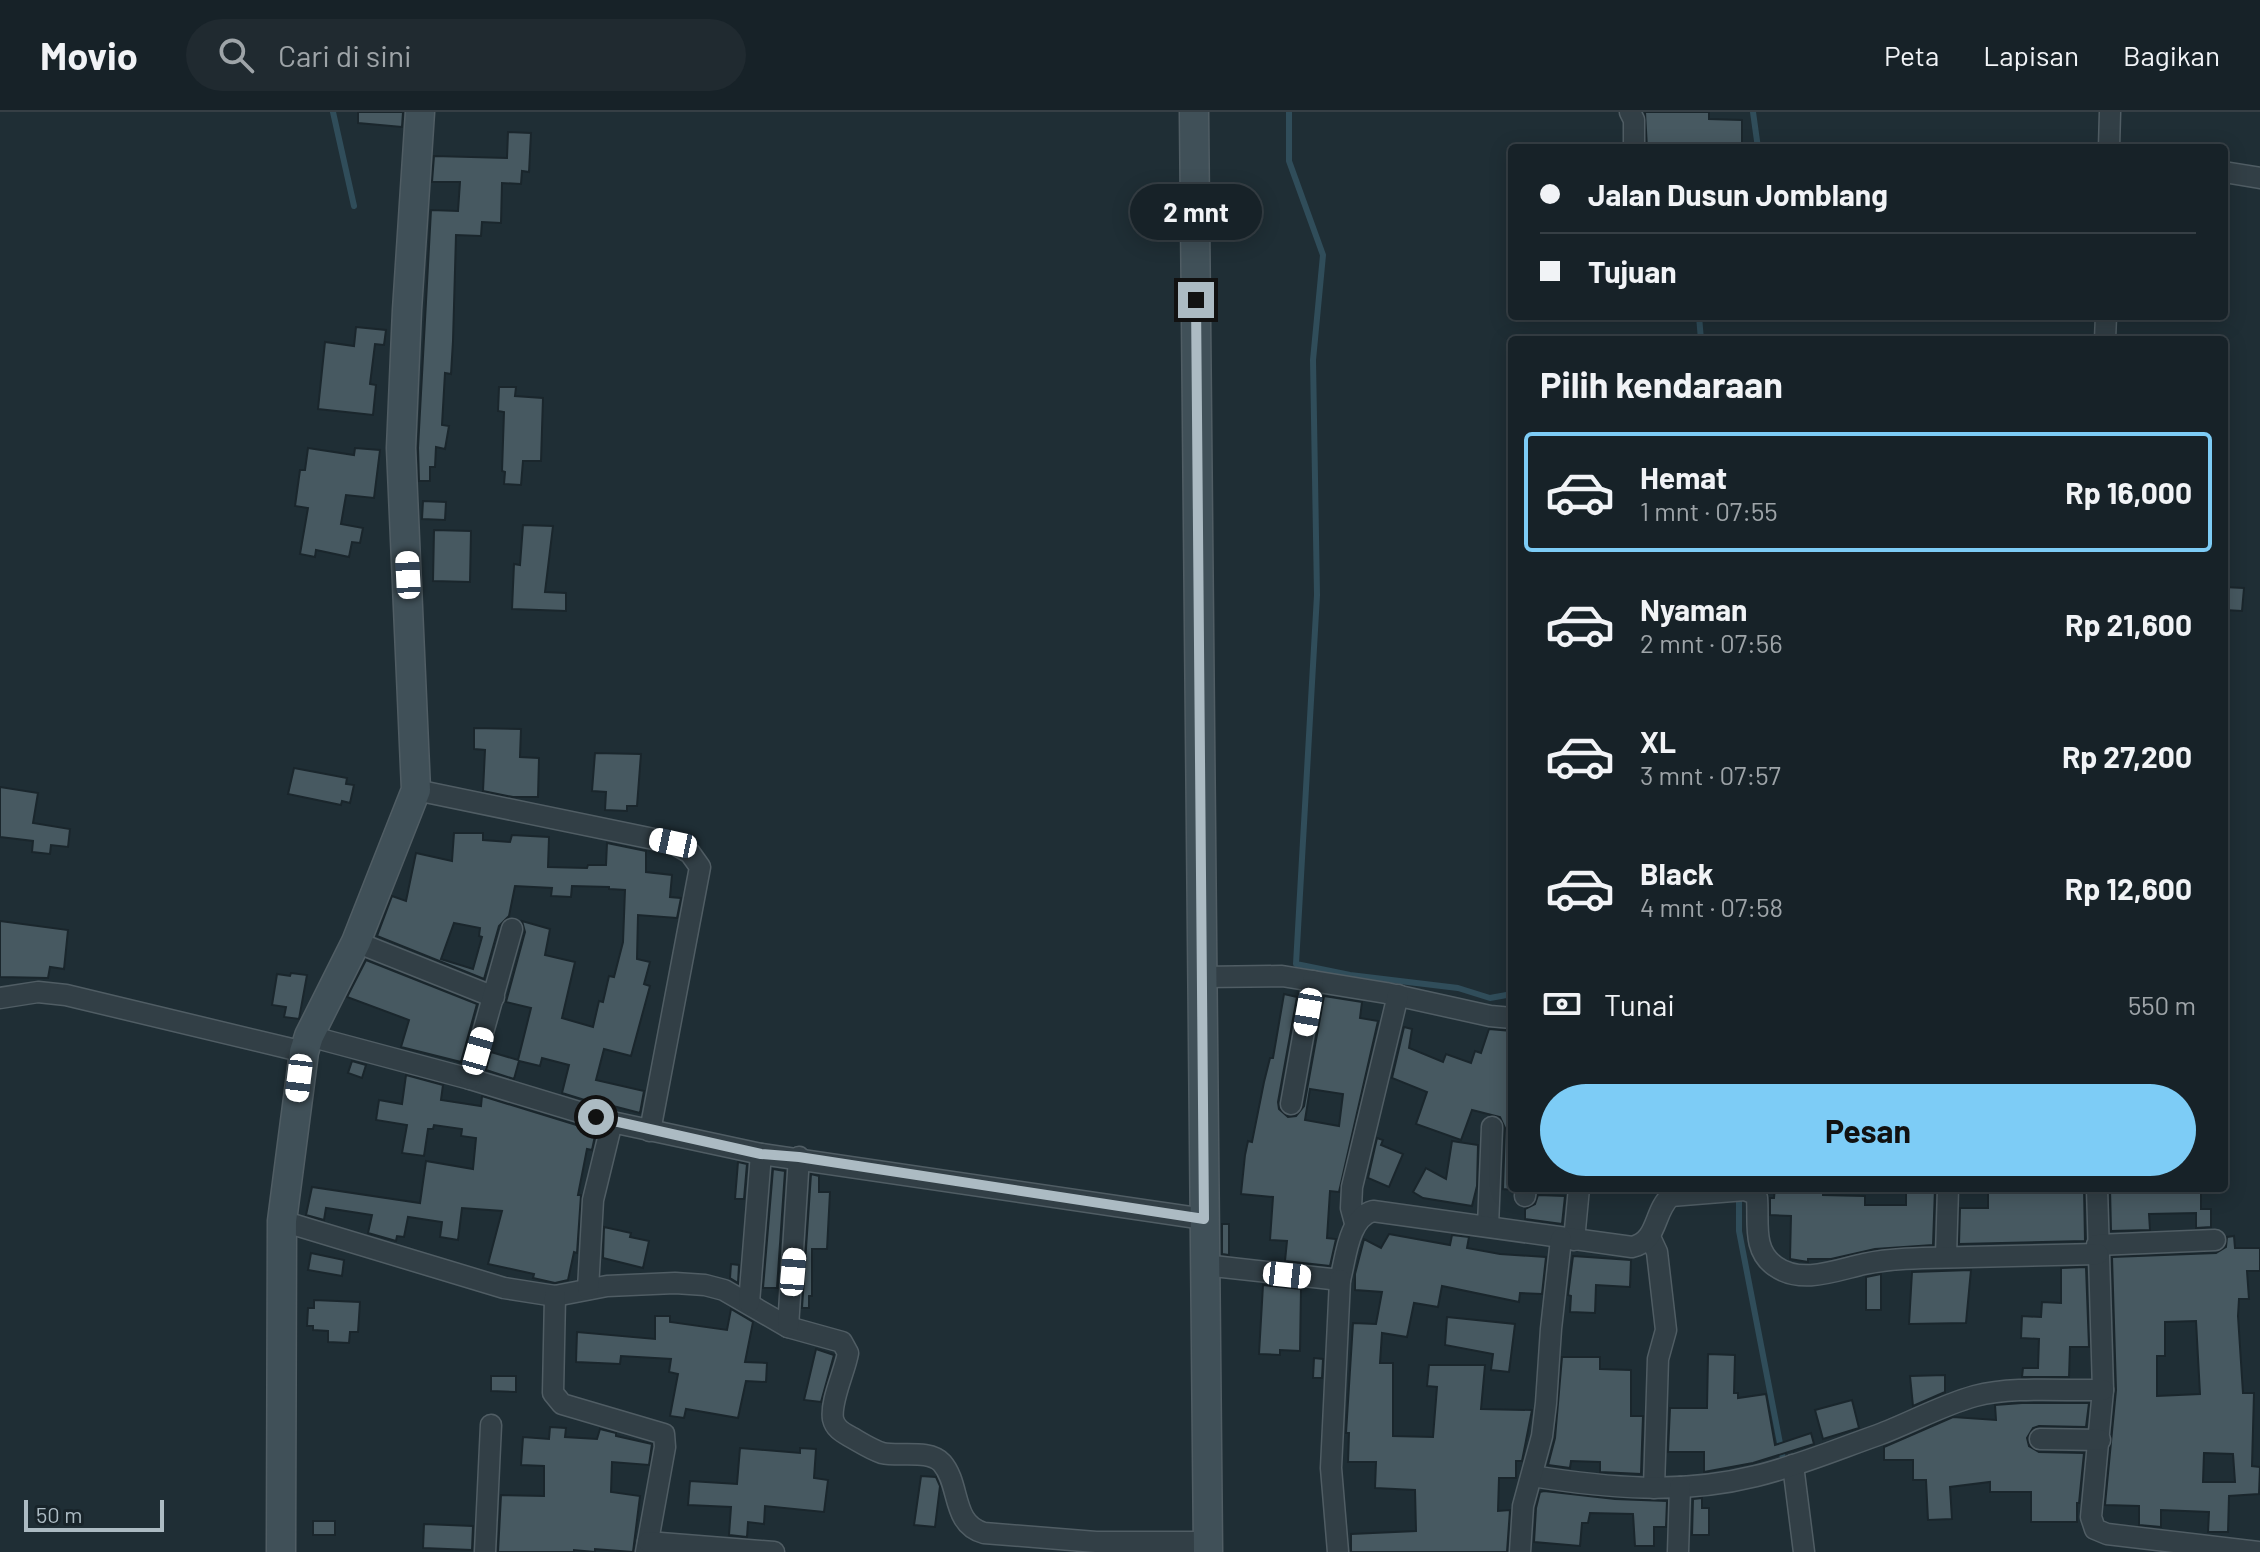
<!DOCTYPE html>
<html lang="id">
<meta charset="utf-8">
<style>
:root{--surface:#172228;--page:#202a30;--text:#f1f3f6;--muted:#9ea4a8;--line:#363f45;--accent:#7dccf6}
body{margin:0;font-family:Barlow,sans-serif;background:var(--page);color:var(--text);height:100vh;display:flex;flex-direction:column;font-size:30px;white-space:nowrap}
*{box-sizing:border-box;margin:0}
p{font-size:26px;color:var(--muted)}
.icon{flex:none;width:44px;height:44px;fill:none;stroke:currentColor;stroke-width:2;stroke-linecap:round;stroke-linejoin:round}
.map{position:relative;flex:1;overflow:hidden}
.sheet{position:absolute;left:1508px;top:224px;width:720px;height:856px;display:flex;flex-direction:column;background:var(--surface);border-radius:8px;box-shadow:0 4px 20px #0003,0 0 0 2px var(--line)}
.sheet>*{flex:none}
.hud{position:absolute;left:1508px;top:32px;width:720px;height:176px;border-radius:8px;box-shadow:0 4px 20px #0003,0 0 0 2px var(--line);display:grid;align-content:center;height:176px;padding:0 32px;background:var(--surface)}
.scale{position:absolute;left:24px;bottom:20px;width:140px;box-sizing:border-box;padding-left:8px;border:4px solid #acbbc3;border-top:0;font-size:22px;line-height:28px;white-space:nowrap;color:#acbbc3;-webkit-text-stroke:6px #18242a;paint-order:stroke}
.end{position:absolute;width:36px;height:36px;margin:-18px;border:10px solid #acbbc3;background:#111;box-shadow:0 0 0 4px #111}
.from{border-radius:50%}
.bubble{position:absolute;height:56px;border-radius:28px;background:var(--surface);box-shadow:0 4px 20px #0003,0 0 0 2px var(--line);font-size:26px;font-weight:700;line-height:56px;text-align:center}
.car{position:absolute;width:24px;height:48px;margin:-24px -12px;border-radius:10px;box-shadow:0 0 6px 2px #0007;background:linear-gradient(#fff 24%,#345 0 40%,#fff 0 76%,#345 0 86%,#fff 0)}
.hud b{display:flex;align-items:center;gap:28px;height:76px;font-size:30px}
.hud b+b{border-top:2px solid var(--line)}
.hud i{width:20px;height:20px;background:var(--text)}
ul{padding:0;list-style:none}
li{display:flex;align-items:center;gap:24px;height:120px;margin:0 16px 12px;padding:0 16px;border:4px solid transparent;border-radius:8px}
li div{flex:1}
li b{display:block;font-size:30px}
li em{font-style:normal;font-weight:700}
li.current{border-color:var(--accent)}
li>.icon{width:72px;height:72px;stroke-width:1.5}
h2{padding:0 32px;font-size:36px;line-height:96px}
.pay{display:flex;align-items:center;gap:20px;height:88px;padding:0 32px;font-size:30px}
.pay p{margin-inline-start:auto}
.primary-button{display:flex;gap:16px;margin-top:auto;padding:16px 32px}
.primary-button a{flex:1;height:92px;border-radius:48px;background:var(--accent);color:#111;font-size:32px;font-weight:700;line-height:92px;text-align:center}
header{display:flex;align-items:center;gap:48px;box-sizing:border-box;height:112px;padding:0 40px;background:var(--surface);border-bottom:2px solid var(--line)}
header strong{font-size:38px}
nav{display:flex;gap:44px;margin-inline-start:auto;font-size:28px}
.search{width:560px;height:72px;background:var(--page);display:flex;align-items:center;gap:20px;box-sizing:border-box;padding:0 28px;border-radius:44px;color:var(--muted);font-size:30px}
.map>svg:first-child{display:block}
</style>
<header>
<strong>Movio</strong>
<div class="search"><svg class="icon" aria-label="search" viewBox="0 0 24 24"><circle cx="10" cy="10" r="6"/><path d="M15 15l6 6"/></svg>Cari di sini</div>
<nav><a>Peta</a><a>Lapisan</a><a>Bagikan</a></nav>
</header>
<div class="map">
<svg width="2260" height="1440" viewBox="0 0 2260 1440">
<rect width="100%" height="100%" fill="#1f2e35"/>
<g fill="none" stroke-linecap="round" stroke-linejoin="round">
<g stroke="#304d5a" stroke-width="6">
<path d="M333,0L354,94"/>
<path d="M1289,0V49L1323,143L1313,248L1317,483L1296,852L1350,863L1458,876L1490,886L1512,882"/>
<path d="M1753,0L1758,36"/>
<path d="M1699,204L1701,228"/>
<path d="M1739,1084V1119L1783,1347"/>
</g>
</g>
<g fill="#475961" stroke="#1a262c" stroke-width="2" fill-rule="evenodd">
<path d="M358,0H403L402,15L358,11Z"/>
<path d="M1645,0H1709V7L1742,8V34H1730V36H1647Z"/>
<path d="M508,20L531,21L529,60L522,59L521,72L502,71L501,111L482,110L481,124L456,123L453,229L451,262L445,261L442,313L449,314L445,337L436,335L435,355H430V369H419L418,336L431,98L458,99L460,70H432L434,44L507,46Z"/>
<path d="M356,215L386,218L384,233L375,232L370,272L376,273L373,303L318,297L325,230L354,234Z"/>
<path d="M499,275H516L515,284L543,286L541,349H523L521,373L504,372L505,360L502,359L504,300L498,299Z"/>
<path d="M308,336L354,343L355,336L380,338L374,386L346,383L341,412L363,416L360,431L352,430L349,445L316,438L315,445L300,442L308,396L295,394L300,358H305Z"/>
<path d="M423,389L446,390L445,408L422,407Z"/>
<path d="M523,413L553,414L545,480L566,481V499L512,497L514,452L520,453Z"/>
<path d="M434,418L471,419L470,470L433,469Z"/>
<path d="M2224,475L2244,476L2242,499L2224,498Z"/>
<path d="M474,616L521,617L520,645L539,646L538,685H513L483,679L485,638L474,637Z"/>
<path d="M595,641L641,642L637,694H627V699L605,698L606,680L592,679Z"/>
<path d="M294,656L347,666L346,672L354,673L350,691L342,689L341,693L288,682Z"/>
<path d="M0,675L38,681L33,711L70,717L68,735L51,733L50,742L32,740L33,729L0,725Z"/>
<path d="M454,721H483V728L510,730L512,723L549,725L548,755L587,756L588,753H606L607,731L646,739V760L672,763L670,785L681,786L677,806L638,803L637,847L650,850L644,872L650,874L631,944L604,937L596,968L644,979L640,1001L605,992L604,994L562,981L569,953L542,946L540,954L519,949L514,967L486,958L491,940L518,948L531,896L506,890L525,820L522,809L550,817L545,843L575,850L562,906L593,915L599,889L603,890L609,864L614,865L623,830L625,778L609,777V775L572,774L571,785L551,784L552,776L515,774L509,804L499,814L484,867L377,824L392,784L406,789L416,741L452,749ZM454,811L480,816L479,824L482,825L473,857L441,847Z"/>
<path d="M0,809L68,818L64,857L50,855L48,866L0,865Z"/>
<path d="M366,848L477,892L461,950L401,935L409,908L347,885Z"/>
<path d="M291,861L307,863L299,907L284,905L286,895L272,893L277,862L290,864Z"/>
<path d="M1284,882L1297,885L1278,990L1279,997L1288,1005L1296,1004L1304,994L1324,884L1362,890L1360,906L1378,909L1339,1080L1330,1079L1327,1126L1336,1127L1330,1154L1285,1149L1287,1129L1270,1128L1273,1085L1241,1082L1245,1043L1248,1029L1252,1030L1264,970L1270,946H1273ZM1310,977L1343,982L1339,1014L1305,1008Z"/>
<path d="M1404,915L1412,917L1409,936L1443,950L1446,942L1471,951L1475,939L1481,941L1489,917L1512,919V1078L1503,1077L1505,1016L1500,1005L1472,998L1461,1028L1416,1012L1427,980L1392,966Z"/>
<path d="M352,949L366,953L362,966L348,961Z"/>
<path d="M406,963L443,973L441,988L481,994L482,984L596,1019L592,1038L587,1037L578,1083H581L577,1141L574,1140L568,1168L555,1171L533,1166L534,1162L488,1152L502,1099L462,1096L458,1128L440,1125L442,1110L408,1105L404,1125L397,1124L396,1129L368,1121L372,1103L326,1096L324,1108L306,1103L312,1075L420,1091L426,1049L473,1057L476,1026L461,1024L462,1017L434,1013L433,1017H428L424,1044L402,1041L407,1013L376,1008L379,988L402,992Z"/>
<path d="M1377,1026L1383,1028L1381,1033L1403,1042L1389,1075L1368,1066Z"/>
<path d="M1452,1029L1478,1033L1477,1074L1472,1094L1423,1086L1413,1080L1426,1056L1446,1067Z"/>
<path d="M738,1050L747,1052L744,1087H735Z"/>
<path d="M773,1057L785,1059L777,1176H763Z"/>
<path d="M811,1062L819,1064V1080H830L827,1137H812V1184H809V1196H802Z"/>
<path d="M1775,1076H1823V1083L1865,1084V1093H1906V1076H1935L1933,1133L1875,1137L1831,1147H1808V1150L1790,1147L1791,1104L1770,1103V1086H1774Z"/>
<path d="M1988,1076H2084L2085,1129L1959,1132L1960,1096H1988Z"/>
<path d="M2110,1076H2201V1097H2211V1115L2196,1116V1101L2149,1102L2150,1118L2111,1119Z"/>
<path d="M1538,1083L1565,1084L1562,1112L1525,1107V1097L1535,1092Z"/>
<path d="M1222,1112H1229V1143L1222,1142Z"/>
<path d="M604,1115L631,1121L630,1125L649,1129L643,1156L603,1146Z"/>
<path d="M1389,1122L1450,1133L1452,1123L1469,1125L1467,1136L1500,1142L1546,1145L1542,1182L1520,1181L1519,1190L1442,1174L1438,1195L1414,1191L1407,1225L1382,1221L1380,1251H1393V1324L1433,1325L1437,1275L1427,1274L1429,1253H1485L1481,1297L1532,1298L1522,1349H1516V1366H1499L1498,1399L1510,1398L1507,1440H1351V1422L1416,1419L1415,1378L1375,1376L1376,1350H1348L1349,1321H1346L1353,1211L1376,1212L1382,1180L1355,1178V1162L1364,1127L1381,1136Z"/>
<path d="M2234,1124L2235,1136H2260V1159H2247L2249,1187H2239L2238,1204L2243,1281H2254L2252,1354L2260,1355L2259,1382L2229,1384L2228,1420H2208L2209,1400L2161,1398V1415L2139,1413V1394L2105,1393L2116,1278L2112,1145L2216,1141L2226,1135L2227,1125ZM2196,1209L2200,1282L2157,1284V1244H2165V1210ZM2204,1341L2233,1342L2235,1370H2203Z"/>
<path d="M311,1141L344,1148L342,1164L308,1158Z"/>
<path d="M1573,1144L1631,1148L1630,1175L1596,1173L1595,1201L1570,1200L1571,1184L1568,1183Z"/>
<path d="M731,1152L739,1153L738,1171L730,1166Z"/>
<path d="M2086,1155L2089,1235H2070L2069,1265H2022L2023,1256H2038L2039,1227L2021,1226L2022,1204L2041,1205L2042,1190L2061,1191V1156Z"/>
<path d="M1971,1158L1966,1211L1909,1212L1912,1160Z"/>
<path d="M1881,1162V1198H1866V1165Z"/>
<path d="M1263,1173L1301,1177L1300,1239L1280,1238V1243L1259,1242Z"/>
<path d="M314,1188L360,1190L358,1220H350L349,1231L328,1230V1219L313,1218V1214H307L308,1196H314Z"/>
<path d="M731,1197L753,1210L745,1250L767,1251L766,1270L746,1269L738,1306L686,1297L684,1306L670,1304L678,1262L669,1260L671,1247L621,1244L620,1252L576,1250L577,1220L655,1227V1204H670V1210L727,1218Z"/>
<path d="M1447,1205L1515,1212L1509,1260L1491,1258L1493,1242L1445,1233Z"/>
<path d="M816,1237L834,1243L821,1290L804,1288Z"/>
<path d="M1708,1242L1735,1243L1734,1281H1738V1286L1766,1282L1775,1333L1811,1321L1814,1332L1753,1351L1704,1360V1340H1668L1670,1296H1707Z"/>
<path d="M1562,1245H1600V1257L1631,1258V1304H1643L1641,1362L1600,1360V1350L1571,1349L1570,1356L1548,1353L1555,1326Z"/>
<path d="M1314,1246L1323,1247L1322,1266H1313Z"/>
<path d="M1945,1263V1280L1913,1294L1910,1264Z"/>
<path d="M491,1264H516V1280L491,1279Z"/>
<path d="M1852,1288L1859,1316L1823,1327L1815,1298Z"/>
<path d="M2022,1291H2089L2086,1315L2039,1314L2033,1316L2027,1326L2029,1334L2039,1340L2084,1341L2079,1391H2077V1410H2031V1380H1990V1370L1950,1375L1952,1407L1928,1408L1926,1368H1913V1348H1884V1335L1953,1305L1996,1308L1995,1293Z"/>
<path d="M550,1315L566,1316L565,1325L597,1327L600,1317L616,1321V1324L652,1332L649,1353L612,1350L611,1380L640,1384L633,1440L595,1437V1440L574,1438V1440H498L501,1383L544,1384V1354L521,1353L523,1325L549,1327Z"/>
<path d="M740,1336L800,1341V1336L816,1337L814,1366L828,1368L824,1400L765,1394L764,1412L748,1410L747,1425L729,1423L731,1395L688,1393L690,1369L737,1372Z"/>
<path d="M921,1364L936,1365L940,1374L935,1415L914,1413Z"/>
<path d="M1544,1379L1615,1387L1667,1389L1666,1415H1654V1434H1635L1633,1402L1590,1401L1588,1411H1582L1580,1434L1534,1430L1536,1396L1540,1380Z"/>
<path d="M1702,1386V1396H1709V1423H1692L1693,1387Z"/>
<rect x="313" y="1409" width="22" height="14"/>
<path d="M424,1412L473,1414L472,1438L423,1436Z"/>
</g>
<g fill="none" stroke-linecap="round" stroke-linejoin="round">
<g stroke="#505d64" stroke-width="23">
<g id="street">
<path d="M1630,0L1634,8V36"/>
<path d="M2109,36L2110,0"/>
<path d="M2224,60L2260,66"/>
<path d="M2105,228L2106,204"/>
<path d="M416,678L673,731L690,741L700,755L650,1019"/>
<path d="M356,830L494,885"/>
<path d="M1202,865L1282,864L1386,881L1490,904L1512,906"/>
<path d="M0,886L38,880L66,883L304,940"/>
<path d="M309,924L470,967L612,1010L761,1042L1204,1107"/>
<path d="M470,967L512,817"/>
<path d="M1291,992L1313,869"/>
<path d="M2097,1076L2103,1278L2091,1405L2095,1417L2107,1422L2258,1440"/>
<path d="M1525,1084L1526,1076"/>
<path d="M282,1109L504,1176L555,1184L607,1174L675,1171L705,1173L724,1178L788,1215L842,1230L848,1241C845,1259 830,1289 833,1307C835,1316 842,1320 849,1324C860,1330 870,1337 882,1341C900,1345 929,1337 942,1351C961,1373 951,1412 984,1421L1096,1430H1208"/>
<path d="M1355,1111L1351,1096L1352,1075L1398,883"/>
<path d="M1488,1114L1492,1015"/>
<path d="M1650,1125L1657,1140L1666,1218L1658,1247L1654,1376"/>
<path d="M1574,1128L1579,1076"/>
<path d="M2097,1133L2215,1128"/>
<path d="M1946,1144L1948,1076"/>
<path d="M1204,1153L1340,1168C1346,1146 1348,1106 1373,1099L1632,1135C1659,1129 1653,1099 1671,1084L1745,1078L1755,1082L1757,1086C1759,1110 1752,1138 1775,1154C1801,1173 1837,1158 1864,1152C1898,1145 1934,1146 1968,1145C2012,1144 2055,1143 2098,1142"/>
<path d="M588,1177L593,1088L612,1010"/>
<path d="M555,1184L553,1281L562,1292L664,1322L665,1335L646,1440"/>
<path d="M749,1191L761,1042"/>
<path d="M788,1215L799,1045"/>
<path d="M2040,1327L2100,1328"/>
<path d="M1793,1353L1804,1440"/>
<path d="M1532,1364C1608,1376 1680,1383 1756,1364C1798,1354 1838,1337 1878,1323C1910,1311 1942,1293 1975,1284C2013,1274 2063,1279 2103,1278"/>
<path d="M648,1430L774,1440"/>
<path d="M485,1440L491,1313"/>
<path d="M1338,1440L1331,1356L1340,1168"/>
<path d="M1520,1440L1523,1394L1542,1324L1546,1291L1551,1217L1561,1127"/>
<path d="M1678,1440L1680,1375"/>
</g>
</g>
<g stroke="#505d64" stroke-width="31">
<g id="secondary">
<path d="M1194,0L1208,1440"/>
<path d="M281,1440L282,1109L304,940L309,924L356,830L416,678L401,336L407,198L420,0"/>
</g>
</g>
<use href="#street" stroke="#323f46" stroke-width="20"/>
<use href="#secondary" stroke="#405058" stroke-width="28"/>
</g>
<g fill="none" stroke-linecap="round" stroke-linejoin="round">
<path stroke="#acbbc3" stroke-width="10" d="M596,1005L761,1042L799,1045L1204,1107L1196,188"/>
</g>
</svg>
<div class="scale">50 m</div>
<i class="end from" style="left:596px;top:1005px"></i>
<i class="end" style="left:1196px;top:188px"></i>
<div class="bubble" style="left:1130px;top:72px;width:132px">2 mnt</div>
<i class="car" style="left:408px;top:463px;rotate:357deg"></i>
<i class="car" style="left:673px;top:731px;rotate:282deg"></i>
<i class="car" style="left:1308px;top:900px;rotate:190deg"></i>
<i class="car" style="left:478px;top:939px;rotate:16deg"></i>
<i class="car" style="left:299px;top:966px;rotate:187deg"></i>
<i class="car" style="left:793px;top:1160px;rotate:5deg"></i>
<i class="car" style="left:1287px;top:1163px;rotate:96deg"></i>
<div class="hud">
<b><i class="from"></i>Jalan Dusun Jomblang</b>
<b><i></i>Tujuan</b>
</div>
<section class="sheet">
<h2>Pilih kendaraan</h2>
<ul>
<li class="current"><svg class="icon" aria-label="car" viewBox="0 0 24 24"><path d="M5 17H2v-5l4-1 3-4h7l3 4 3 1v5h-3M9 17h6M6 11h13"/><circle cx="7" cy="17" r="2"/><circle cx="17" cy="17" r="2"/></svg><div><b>Hemat</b><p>1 mnt · 07:55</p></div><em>Rp 16,000</em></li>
<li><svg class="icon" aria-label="car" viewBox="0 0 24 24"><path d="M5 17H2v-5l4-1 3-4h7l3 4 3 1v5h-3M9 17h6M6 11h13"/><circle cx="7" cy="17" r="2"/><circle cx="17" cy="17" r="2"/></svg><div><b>Nyaman</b><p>2 mnt · 07:56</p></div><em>Rp 21,600</em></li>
<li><svg class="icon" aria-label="car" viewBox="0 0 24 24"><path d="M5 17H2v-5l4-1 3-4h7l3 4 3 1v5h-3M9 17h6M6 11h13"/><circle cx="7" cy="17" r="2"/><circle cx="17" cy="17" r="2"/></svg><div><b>XL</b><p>3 mnt · 07:57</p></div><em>Rp 27,200</em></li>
<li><svg class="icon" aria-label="car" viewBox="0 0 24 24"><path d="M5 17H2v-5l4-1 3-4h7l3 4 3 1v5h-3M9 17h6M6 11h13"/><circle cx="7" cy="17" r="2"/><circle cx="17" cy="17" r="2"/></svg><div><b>Black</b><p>4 mnt · 07:58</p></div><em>Rp 12,600</em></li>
</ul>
<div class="pay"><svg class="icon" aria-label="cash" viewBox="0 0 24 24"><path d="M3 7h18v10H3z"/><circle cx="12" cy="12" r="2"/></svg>Tunai<p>550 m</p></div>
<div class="primary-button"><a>Pesan</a></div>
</section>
</div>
